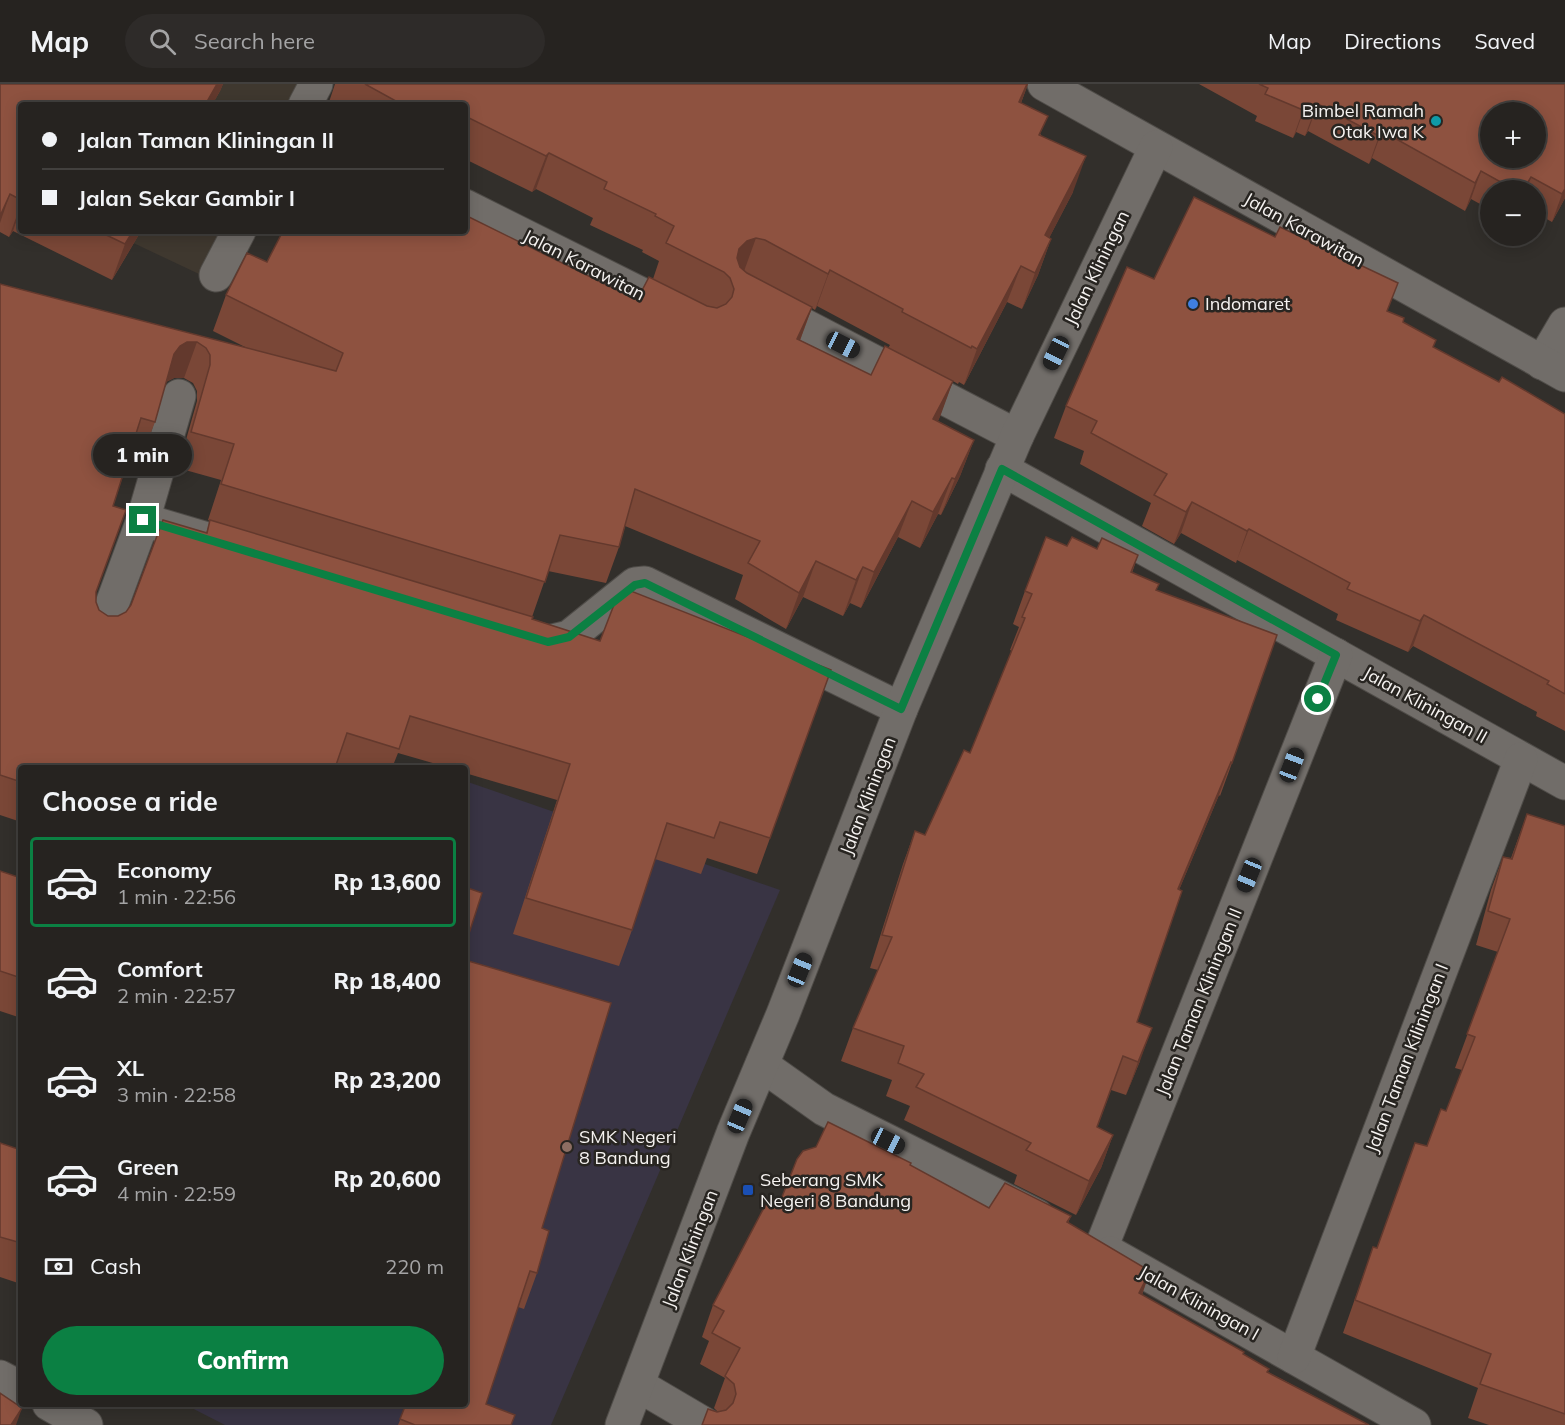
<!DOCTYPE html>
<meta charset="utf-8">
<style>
:root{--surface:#262320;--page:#2e2b29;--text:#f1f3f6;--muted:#a4a4a5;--line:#42403e;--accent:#0b8043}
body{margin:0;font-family:Mulish,sans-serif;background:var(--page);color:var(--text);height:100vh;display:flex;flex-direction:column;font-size:22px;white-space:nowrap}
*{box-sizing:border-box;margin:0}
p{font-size:20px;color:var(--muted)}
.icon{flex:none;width:33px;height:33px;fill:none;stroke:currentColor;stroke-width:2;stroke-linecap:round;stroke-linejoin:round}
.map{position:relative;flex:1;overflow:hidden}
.side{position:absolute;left:18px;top:681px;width:450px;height:642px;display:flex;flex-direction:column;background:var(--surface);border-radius:6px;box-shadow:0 3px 15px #0003,0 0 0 2px var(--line)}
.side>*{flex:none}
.top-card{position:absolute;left:18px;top:18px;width:450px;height:132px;border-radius:6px;box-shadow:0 3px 15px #0003,0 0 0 2px var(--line);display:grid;align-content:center;height:132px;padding:0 24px;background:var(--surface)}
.controls{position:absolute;left:1480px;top:18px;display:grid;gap:12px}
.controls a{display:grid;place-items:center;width:66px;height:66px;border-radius:50%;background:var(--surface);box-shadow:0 3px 15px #0003,0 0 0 2px var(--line);font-size:30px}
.end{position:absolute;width:27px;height:27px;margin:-14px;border:8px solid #0b8043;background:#fff;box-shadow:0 0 0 3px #fff}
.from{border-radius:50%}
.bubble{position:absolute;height:42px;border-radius:21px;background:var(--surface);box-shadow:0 3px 15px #0003,0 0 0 2px var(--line);font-size:20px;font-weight:800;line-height:42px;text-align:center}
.car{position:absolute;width:18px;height:36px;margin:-18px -9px;border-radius:8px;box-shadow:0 0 4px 2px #0007;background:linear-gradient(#222 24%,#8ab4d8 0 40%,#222 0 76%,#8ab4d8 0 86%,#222 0)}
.top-card b{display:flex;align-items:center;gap:21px;height:57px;font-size:22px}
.top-card b+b{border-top:2px solid var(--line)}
.top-card i{width:15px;height:15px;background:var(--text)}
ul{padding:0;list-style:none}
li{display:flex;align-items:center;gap:18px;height:90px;margin:0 12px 9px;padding:0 12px;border:3px solid transparent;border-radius:6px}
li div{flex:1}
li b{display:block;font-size:22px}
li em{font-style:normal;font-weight:800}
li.active{border-color:var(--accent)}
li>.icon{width:54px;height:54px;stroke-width:1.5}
h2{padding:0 24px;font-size:27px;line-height:72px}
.pay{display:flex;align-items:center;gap:15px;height:66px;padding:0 24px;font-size:22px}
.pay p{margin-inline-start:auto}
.primary-button{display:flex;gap:12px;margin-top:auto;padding:12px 24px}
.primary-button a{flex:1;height:69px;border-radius:36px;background:var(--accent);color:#fff;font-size:24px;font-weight:800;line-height:69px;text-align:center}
header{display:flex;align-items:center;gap:36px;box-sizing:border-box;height:84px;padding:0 30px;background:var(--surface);border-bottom:2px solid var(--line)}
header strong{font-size:28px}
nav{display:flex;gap:33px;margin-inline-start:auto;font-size:21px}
.search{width:420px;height:54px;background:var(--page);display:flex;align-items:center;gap:15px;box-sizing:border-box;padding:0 21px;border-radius:33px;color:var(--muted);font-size:22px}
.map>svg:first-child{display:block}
</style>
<header>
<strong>Map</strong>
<div class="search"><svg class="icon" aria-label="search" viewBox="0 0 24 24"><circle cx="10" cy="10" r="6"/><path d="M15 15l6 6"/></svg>Search here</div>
<nav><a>Map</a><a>Directions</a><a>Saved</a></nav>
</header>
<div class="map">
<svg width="1565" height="1341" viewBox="0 0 1565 1341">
<rect width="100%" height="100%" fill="#322f2b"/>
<g fill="#3f382f">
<path d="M0,0H298L287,21H21Z"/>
<path d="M108,147H221L199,190Z"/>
</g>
<path fill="#393444" d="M465,697L780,806L551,1341H225L184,1320H465Z"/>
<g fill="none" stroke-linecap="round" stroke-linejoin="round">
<g stroke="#4f4c48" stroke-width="35">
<g id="minor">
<path d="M305,21L316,0"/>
<path d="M465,122L681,230"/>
<path d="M216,191L239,147"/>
<path d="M765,221L1017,352"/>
<path d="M1542,279L1565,240"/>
<path d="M1002,385L1565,699"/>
<path d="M143,436L204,454"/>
<path d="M101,550L143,436L179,312"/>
<path d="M532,553L548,558L569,553L635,500L645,499L901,625"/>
<path d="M762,981L824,1025L1037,1132"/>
<path d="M1101,1164L1336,571"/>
<path d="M1110,1169L1414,1341"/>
<path d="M1294,1273L1521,675"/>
<path d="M0,1293L21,1304"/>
<path d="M638,1301L706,1341"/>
<path d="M49,1320L86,1341"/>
</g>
</g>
<g stroke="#4f4c48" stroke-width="35">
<g id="tertiary">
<path d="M1044,0L1565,291"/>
<path d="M622,1341L733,1049L783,930L901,625L1017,352L1156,63"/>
</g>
</g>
<use href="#minor" stroke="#716d69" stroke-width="33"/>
<use href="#tertiary" stroke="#716d69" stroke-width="33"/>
</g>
<g fill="#7a4737" fill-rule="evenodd">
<path d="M0,0H223L220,7L212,21H21V147H141L112,196L13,147L9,153L0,148Z"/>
<path d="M335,0H1028L1021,19L1041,51L1073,108L1049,154L1051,155L1038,191L1022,225L1007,218L964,301L959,298L958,300L953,297L938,337L974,356L960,392L941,431L938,430L920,464L898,453L861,524L850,519L843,532L803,513L786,545L735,515L743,491L625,442L619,463L606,499L548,487L532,533V535L600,557L831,586L757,790L707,774L701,790L655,775L632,846L619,882L513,850L557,716L465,689V684H450L398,669L392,684H21V738L0,731V200L249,265L213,247L226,211L267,178L637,216L653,195L659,177L642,168L643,166L590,141L593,134L536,105L532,108L465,75V21H328ZM817,222L890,261L871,291L800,256L812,224L815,226ZM174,294H184L193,299L197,307V317L178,384L221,396L208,436L210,437L206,449L126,528L118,532H108L99,526L96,518V508L113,422L130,371L141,374L155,338L166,298Z"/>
<path d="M1199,0H1565V114L1552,138L1536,129V106H1491V126L1471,115L1465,127L1372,74L1369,80L1308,47L1305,52L1296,48L1293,54L1255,37L1257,32Z"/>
<path d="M1154,195L1388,228L1403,238L1434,263L1499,298L1565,330V647L1536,632L1537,628L1413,562L1408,568L1336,536L1338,530L1237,476L1236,479L1181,449L1174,460L1142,442L1151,419L1080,380L1084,367L1054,354L1066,322Z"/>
<path d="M1067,462L1097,465L1138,471L1132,489L1156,506L1232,679L1220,712L1219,711L1179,806L1137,938L1140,977L1126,1011L1111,1006L1097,1044L1113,1051L1101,1084L1076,1131L1014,1100L1017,1091L904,1036L910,1022L886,1012L892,996L841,977L853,944L878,886L870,884L903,780L915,747L925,751L970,669L1012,567L1010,566L1019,543L1013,540L1025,507Z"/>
<path d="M1527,730L1565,742V1341H1489L1468,1334L1478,1304L1343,1249L1373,1163L1377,1164L1427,1062L1446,1027L1462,986L1455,984L1498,868L1476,861L1491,806L1503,773L1511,774Z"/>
<path d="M0,787L21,794V934L0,927Z"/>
<path d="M828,1038L911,1079L910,1082L989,1124L1005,1099L1071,1132L1068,1139L1150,1187L1142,1211L1244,1268L1243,1270L1269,1285L1268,1288L1369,1341H702L708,1325L718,1328L714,1324L725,1294L700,1280L709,1257L702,1253L713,1221L767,1118L778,1123L797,1075L803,1067L816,1063Z"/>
<path d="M0,1059L21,1066V1200L0,1193Z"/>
<path d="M542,1144L537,1189L524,1225L518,1223L486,1320L511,1341H398L406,1322L399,1320H465Z"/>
</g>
<g fill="#63392d">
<path d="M217,0H223L220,7L212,21H205Z"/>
<path d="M1027,0H1028L1019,24V18Z"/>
<path d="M1306,20L1296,48L1293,54L1303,26Z"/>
<path d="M1318,20L1308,47L1305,52L1315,25Z"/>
<path d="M1382,47L1372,74L1369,80L1379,52Z"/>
<path d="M549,69L536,105L532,108L546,72Z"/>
<path d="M1086,72L1073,108L1032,187L1045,151Z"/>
<path d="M1481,87L1471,115L1465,127L1475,99Z"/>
<path d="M1531,93L1526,106H1523Z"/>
<path d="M1565,105V114L1552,138L1562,110Z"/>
<path d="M10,110L0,139V132Z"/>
<path d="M21,120V124L13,147L9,153Z"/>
<path d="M133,147H141L112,196L125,160Z"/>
<path d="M756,154L743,190L733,193L739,165L747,157Z"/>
<path d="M1051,155L1038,191L1022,225L1035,189Z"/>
<path d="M1021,182L1007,218L964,301L977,265Z"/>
<path d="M830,186L817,222L815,226L828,190Z"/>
<path d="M812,223L799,259L797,255Z"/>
<path d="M187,258H197L184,294H174L166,298L174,270L180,262Z"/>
<path d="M953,297L940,333L920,371L933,335Z"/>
<path d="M974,356L960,392L941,431L955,395Z"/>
<path d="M952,394L938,430L920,464L933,428Z"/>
<path d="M912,417L898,453L861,524L874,488Z"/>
<path d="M1192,418L1181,449L1174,460L1186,428Z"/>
<path d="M1249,445L1237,476L1236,479L1247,447Z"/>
<path d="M816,477L803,513L786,545L799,509Z"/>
<path d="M863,483L850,519L843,532L856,496Z"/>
<path d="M1424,531L1413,562L1408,568L1420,537Z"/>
<path d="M1231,678L1219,711L1165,839L1178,805Z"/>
<path d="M1152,944L1140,977L1126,1011L1138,978Z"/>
<path d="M1113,1051L1101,1084L1076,1131L1089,1097Z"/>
<path d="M1150,1187L1139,1219V1209Z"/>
<path d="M22,1324L16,1341H11Z"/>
</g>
<g fill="#8e5240" stroke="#63392d" stroke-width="1.5" fill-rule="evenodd">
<path d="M0,0H217L205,21H21V116L10,110L0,132Z"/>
<path d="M365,0H1027L1019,18L1048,32L1039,51L1086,72L1045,151L1051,155L1035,189L1021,182L977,265L972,262L971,264L902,228L903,225L830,186L828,190L765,156L756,154L747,157L739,165L737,174L740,183L747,189L812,223L797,255L871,291L885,262L953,297L933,335L974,356L955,395L952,394L933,428L912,417L874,488L863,483L856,496L816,477L799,509L748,479L760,457L635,405L619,463L560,451L545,498L221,400L234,360L191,348L210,281V271L206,264L197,258H187L180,262L174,270L155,338L141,334L113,422L126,426L96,508V518L99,526L108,532H118L126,528L131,521L163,436L207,449L210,436L533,533L532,535L600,557L617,513L626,505L831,586L770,754L720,738L714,754L667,739L632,846L526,814L570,680L410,632L399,665L347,649L335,684H21V698L0,691V200L336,287L343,269L226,211L247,169L267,178L283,147H465V131L637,216L649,193L707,222L717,224L726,220L732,213L734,205L730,194L724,188L666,159L674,142L655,132L656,130L604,105L607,98L549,69L546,72L465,32V21H403Z"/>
<path d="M1259,0H1565V105L1562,110L1531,93L1523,106H1515L1481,87L1475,99L1382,47L1379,52L1318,20L1315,25L1306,20L1303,26L1265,10L1268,4ZM1491,28H1536V74H1491Z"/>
<path d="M1194,113L1275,153L1280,143L1398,199L1387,227L1404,234L1403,238L1436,256L1433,263L1499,298L1502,293L1565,330V610L1547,600L1549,597L1424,531L1420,537L1347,505L1350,499L1249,445L1247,447L1192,418L1186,428L1154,411L1167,390L1091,349L1097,337L1066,322L1127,183L1154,195Z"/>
<path d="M98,147H133L125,160Z"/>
<path d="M1046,453L1067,462L1072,453L1097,465L1102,454L1138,471L1131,488L1159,500L1156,506L1277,551L1232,679L1231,678L1178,805L1182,807L1137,938L1152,944L1138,978L1123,972L1097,1043L1113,1051L1089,1097L1026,1066L1031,1059L916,1003L924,990L898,979L904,962L853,944L892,853L882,851L915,747L925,751L964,666L970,669L1025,534L1022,533L1032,510L1025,507Z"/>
<path d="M1527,730L1565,742V1330L1480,1300L1491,1270L1355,1216L1373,1163L1377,1164L1415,1059L1427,1062L1441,1025L1446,1027L1475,953L1467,950L1510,835L1488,827L1503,773L1512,775Z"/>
<path d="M0,787L21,794V894L0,887Z"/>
<path d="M465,803L482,809L465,862Z"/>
<path d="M465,876L611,919L542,1144L549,1147L537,1189L530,1187L486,1320L515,1331L511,1341H415L400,1335L406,1320H465Z"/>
<path d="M828,1038L911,1079L910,1081L989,1124L1005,1099L1071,1132L1067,1138L1150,1187L1139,1209L1244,1268L1243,1270L1269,1285L1267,1288L1369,1341H702L708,1325L717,1328L726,1326L733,1319L736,1310L734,1300L725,1292L740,1264L712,1249L724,1227L713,1221L767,1118L778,1123L797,1075L803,1067L816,1063Z"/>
<path d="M0,1059L21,1066V1159L0,1153Z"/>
<path d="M0,1309L22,1324L11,1341H0Z"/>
</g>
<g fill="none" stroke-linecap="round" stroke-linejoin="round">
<path stroke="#0b8043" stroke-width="8" d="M143,436L548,558L569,553L635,501L645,499L901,625L1002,385L1336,571L1318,615"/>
</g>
<circle fill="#0f9aa8" stroke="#282521" stroke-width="2" cx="1436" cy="37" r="6"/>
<circle fill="#3f7fe0" stroke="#282521" stroke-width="2" cx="1193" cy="220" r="6"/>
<circle fill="#8d6e63" stroke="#282521" stroke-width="2" cx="567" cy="1063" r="6"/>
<rect fill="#1a4fb4" stroke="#282521" stroke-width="2" x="742" y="1100" width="12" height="12" rx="3"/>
<g text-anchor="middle" stroke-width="5" stroke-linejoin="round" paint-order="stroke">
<g font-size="18" fill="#f6f3f1" stroke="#282521" text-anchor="start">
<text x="1424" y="33" text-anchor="end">Bimbel Ramah<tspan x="1424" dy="21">Otak Iwa K</tspan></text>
<text x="1205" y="226">Indomaret</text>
<text x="579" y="1059">SMK Negeri<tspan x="579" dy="21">8 Bandung</tspan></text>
<text x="760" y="1102">Seberang SMK<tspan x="760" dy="21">Negeri 8 Bandung</tspan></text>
</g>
<g font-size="18" fill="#f6f3f1" stroke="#282521">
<text transform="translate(1304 146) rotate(29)" y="6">Jalan Karawitan</text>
<text transform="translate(584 181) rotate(27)" y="6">Jalan Karawitan</text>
<text transform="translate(1097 184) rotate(-64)" y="6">Jalan Kliningan</text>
<text transform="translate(1425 621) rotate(29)" y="6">Jalan Kliningan II</text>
<text transform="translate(868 712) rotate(-69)" y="6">Jalan Kliningan</text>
<text transform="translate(1199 918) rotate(-68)" y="6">Jalan Taman Kliningan II</text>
<text transform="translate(1407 974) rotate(-69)" y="6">Jalan Taman Kiliningan I</text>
<text transform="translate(690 1165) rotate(-69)" y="6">Jalan Kliningan</text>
<text transform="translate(1199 1219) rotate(29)" y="6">Jalan Kliningan I</text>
</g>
</g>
</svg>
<div class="controls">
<a>+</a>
<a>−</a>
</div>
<i class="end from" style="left:1318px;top:615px"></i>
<i class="end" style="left:143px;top:436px"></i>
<div class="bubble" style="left:93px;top:350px;width:99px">1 min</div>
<i class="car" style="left:843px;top:261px;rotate:117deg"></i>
<i class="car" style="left:1056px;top:269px;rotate:206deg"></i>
<i class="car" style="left:1292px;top:681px;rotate:21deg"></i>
<i class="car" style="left:1249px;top:791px;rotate:202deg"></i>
<i class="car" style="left:800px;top:886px;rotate:22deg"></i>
<i class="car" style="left:740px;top:1032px;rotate:23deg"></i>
<i class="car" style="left:888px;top:1057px;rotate:117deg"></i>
<div class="top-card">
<b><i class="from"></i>Jalan Taman Kliningan II</b>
<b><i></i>Jalan Sekar Gambir I</b>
</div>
<section class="side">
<h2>Choose a ride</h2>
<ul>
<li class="active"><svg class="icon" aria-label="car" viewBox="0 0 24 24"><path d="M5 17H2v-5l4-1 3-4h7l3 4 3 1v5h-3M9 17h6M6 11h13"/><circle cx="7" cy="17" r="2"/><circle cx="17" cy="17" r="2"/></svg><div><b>Economy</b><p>1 min · 22:56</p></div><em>Rp 13,600</em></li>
<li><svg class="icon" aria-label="car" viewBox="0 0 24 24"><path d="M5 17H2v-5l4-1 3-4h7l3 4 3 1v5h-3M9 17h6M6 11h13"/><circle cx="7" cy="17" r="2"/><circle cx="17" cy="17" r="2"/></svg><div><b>Comfort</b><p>2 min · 22:57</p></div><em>Rp 18,400</em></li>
<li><svg class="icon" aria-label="car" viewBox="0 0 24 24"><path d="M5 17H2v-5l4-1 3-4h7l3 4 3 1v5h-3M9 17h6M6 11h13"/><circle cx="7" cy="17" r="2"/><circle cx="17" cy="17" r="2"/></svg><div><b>XL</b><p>3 min · 22:58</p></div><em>Rp 23,200</em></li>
<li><svg class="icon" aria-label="car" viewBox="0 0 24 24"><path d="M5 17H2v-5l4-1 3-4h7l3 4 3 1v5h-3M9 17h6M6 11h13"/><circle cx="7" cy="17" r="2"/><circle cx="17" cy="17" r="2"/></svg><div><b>Green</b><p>4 min · 22:59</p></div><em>Rp 20,600</em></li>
</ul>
<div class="pay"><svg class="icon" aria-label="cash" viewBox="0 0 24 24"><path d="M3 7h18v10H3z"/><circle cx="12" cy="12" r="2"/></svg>Cash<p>220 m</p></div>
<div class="primary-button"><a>Confirm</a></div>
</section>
</div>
